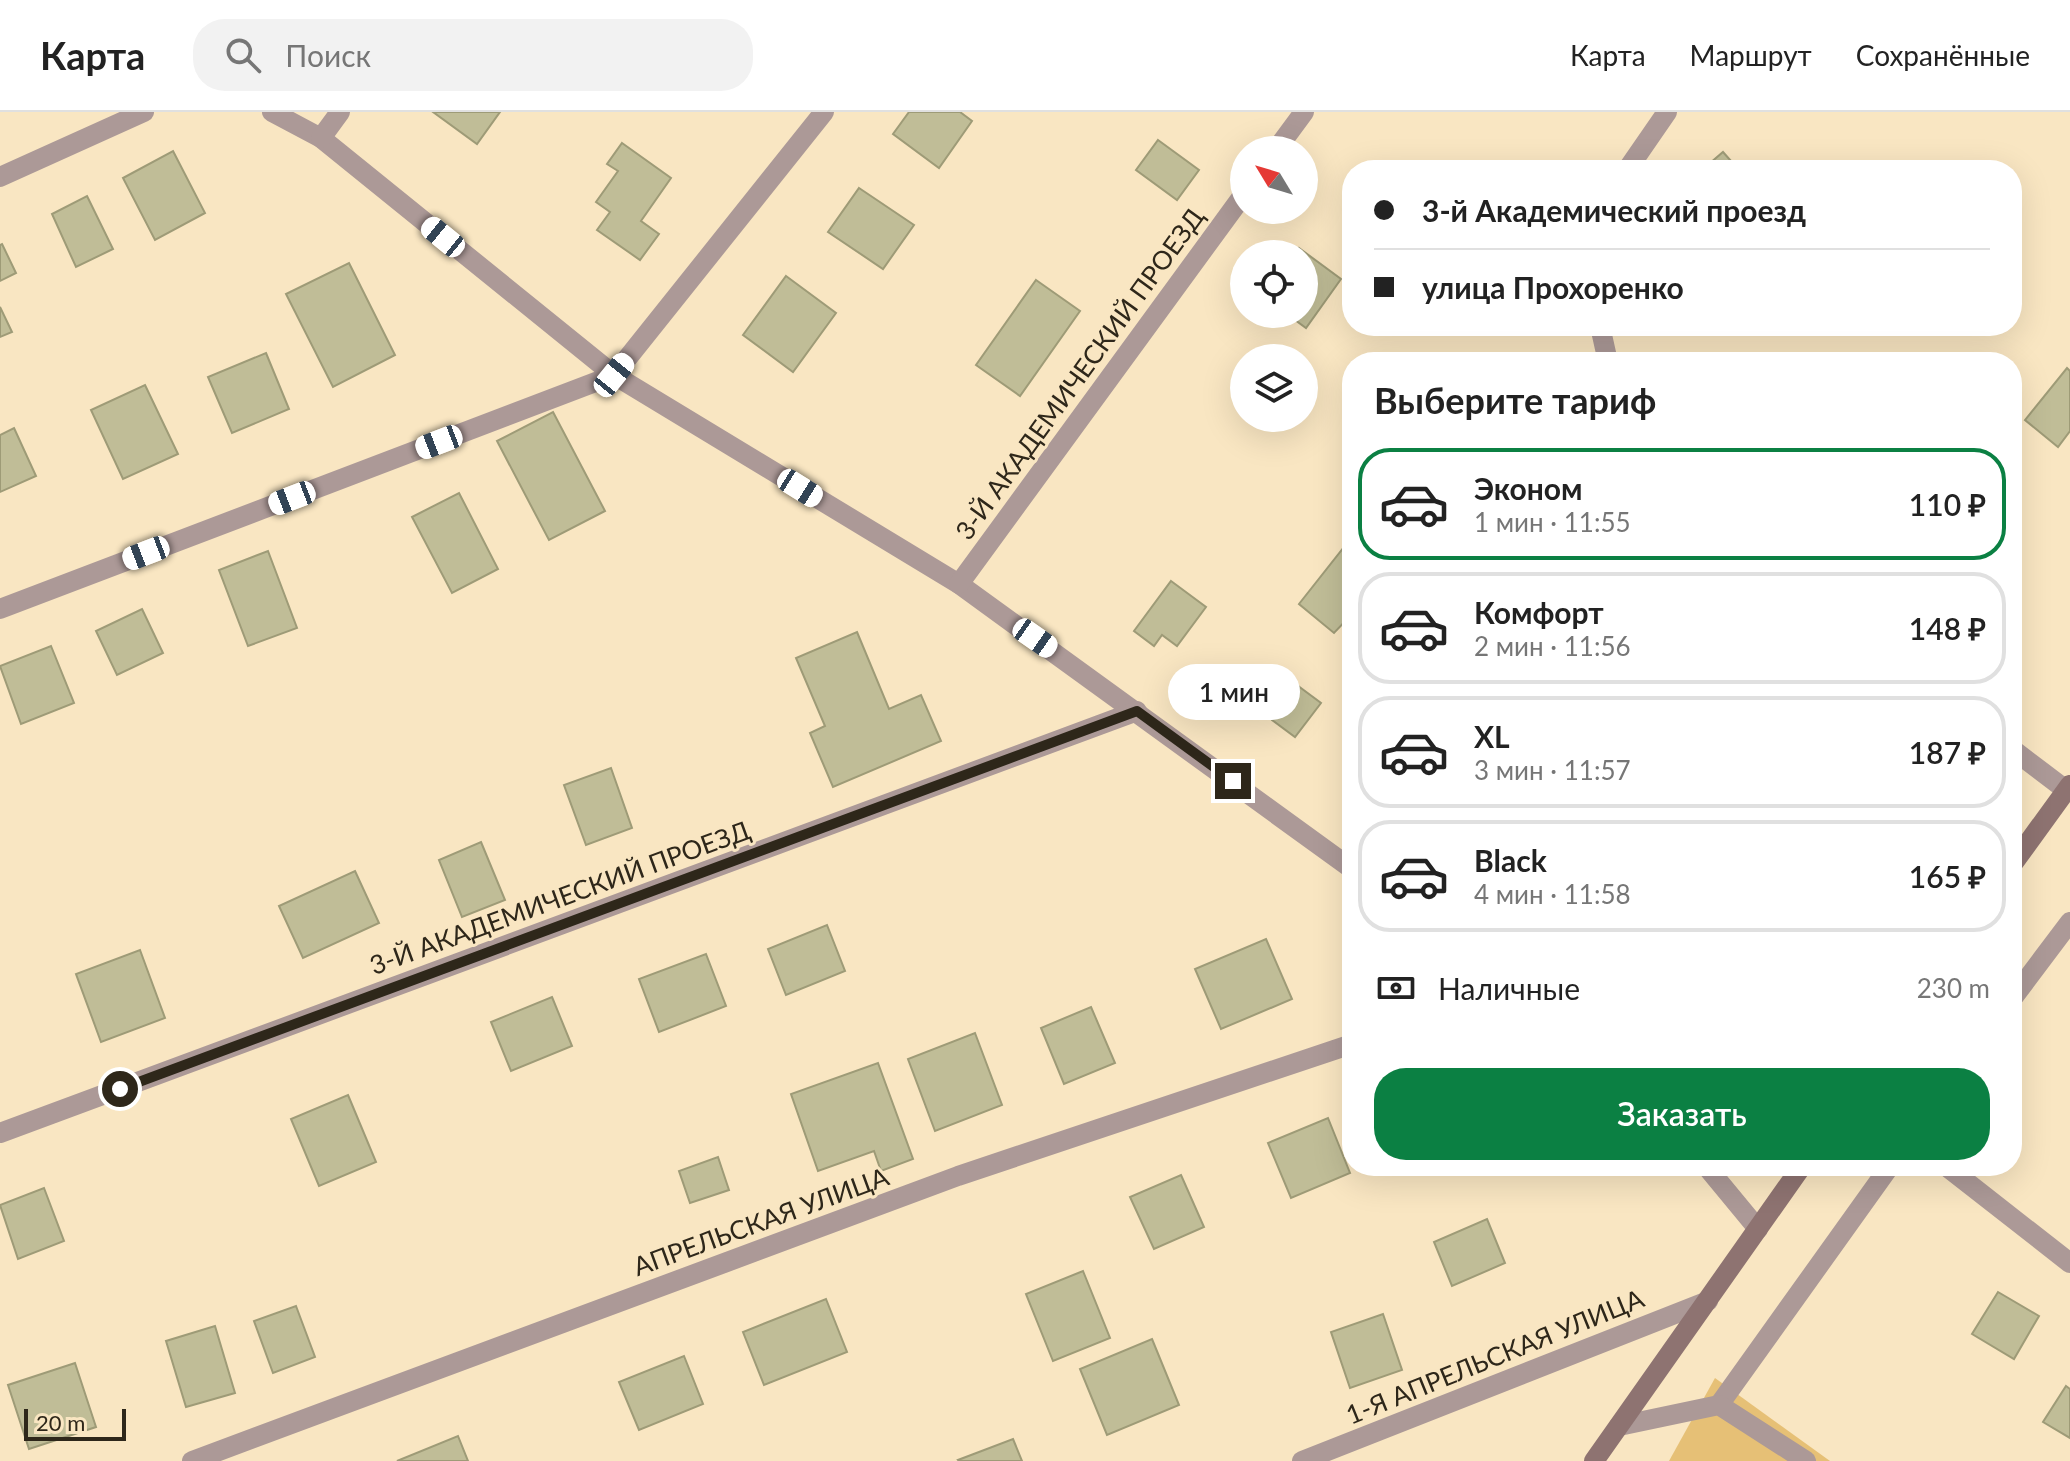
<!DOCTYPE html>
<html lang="ru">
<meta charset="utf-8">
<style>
:root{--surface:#fff;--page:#f2f2f2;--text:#222;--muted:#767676;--line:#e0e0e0;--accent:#0b8043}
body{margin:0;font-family:Lato,sans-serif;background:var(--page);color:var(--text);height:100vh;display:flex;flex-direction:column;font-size:30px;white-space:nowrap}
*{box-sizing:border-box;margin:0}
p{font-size:26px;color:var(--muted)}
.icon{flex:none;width:44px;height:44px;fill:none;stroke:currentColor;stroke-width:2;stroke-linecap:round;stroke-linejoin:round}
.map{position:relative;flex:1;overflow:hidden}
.drawer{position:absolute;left:1342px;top:240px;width:680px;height:824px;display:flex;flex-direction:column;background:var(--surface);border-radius:32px;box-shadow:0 8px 32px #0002}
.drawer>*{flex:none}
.top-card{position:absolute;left:1342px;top:48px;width:680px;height:176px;border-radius:32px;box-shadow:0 8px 32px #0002;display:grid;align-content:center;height:176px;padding:0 32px;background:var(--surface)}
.needle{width:52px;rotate:308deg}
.controls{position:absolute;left:1230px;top:24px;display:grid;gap:16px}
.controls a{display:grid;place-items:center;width:88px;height:88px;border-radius:50%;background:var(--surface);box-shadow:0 8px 32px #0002;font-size:40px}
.scale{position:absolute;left:24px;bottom:20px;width:102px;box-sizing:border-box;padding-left:8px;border:4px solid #2e271a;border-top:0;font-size:22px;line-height:28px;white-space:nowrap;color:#2e271a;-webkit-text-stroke:6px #f9e6c2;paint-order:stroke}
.end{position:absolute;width:36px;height:36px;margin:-18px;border:10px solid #2e271a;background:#fff;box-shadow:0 0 0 4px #fff}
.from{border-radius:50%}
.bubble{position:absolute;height:56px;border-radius:28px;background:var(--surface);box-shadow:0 8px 32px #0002;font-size:26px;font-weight:600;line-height:56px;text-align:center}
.car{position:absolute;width:24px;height:48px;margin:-24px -12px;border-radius:10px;box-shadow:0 0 6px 2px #0007;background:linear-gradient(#fff 24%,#345 0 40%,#fff 0 76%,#345 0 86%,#fff 0)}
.top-card b{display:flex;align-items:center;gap:28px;height:76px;font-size:30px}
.top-card b+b{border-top:2px solid var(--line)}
.top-card i{width:20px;height:20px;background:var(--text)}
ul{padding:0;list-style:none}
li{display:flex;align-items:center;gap:24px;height:112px;margin:0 16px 12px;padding:0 16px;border:4px solid var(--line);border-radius:32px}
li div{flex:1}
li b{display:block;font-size:30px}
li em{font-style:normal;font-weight:600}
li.on{border-color:var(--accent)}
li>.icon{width:72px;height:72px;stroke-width:1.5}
h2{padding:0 32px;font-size:36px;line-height:96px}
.pay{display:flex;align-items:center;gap:20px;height:88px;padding:0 32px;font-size:30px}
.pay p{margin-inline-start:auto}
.cta{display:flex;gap:16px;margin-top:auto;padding:16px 32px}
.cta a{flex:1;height:92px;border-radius:32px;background:var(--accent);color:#fff;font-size:32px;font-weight:600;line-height:92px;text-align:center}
header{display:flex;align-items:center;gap:48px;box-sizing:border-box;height:112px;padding:0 40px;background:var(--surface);border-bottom:2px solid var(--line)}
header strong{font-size:38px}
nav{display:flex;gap:44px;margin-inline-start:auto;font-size:28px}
.search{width:560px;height:72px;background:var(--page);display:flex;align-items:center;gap:20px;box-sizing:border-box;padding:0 28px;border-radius:32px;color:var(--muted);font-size:30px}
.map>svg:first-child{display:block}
</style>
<header>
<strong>Карта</strong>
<div class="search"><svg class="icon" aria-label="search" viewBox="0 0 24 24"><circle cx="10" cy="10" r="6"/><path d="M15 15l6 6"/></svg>Поиск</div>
<nav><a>Карта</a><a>Маршрут</a><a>Сохранённые</a></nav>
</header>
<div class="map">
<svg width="2070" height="1349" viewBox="0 0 2070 1349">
<rect width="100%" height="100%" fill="#f9e6c2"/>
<path fill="#e6c076" d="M1715,1266L1830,1349H1669Z"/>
<g fill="#c0bd97" stroke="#9e9b77" stroke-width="2">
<path d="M433,0H500L477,32Z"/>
<path d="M909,0H960L972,9L939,56L893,22Z"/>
<path d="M1158,28L1199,58L1177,88L1136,58Z"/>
<path d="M622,31L671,66L641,109L659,122L640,148L597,118L610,100L596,90L618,59L607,52Z"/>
<path d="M173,39L205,101L155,128L123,66Z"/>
<path d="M1723,40L1739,58H1702Z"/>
<path d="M859,76L914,113L883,157L828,120Z"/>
<path d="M87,84L113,137L76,155L52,102Z"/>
<path d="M2,132L16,161L0,169V133Z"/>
<path d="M1299,136L1341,167L1306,216L1287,202H1304V142H1295Z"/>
<path d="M349,151L395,243L333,275L286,182Z"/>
<path d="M786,164L836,201L793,260L743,223Z"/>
<path d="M1036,168L1080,199L1020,284L976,253Z"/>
<path d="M0,195L12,220L0,225Z"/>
<path d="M266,241L289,297L232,321L208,265Z"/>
<path d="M2067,256L2070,259V319L2058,335L2025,308Z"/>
<path d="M145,273L178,342L123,367L91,298Z"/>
<path d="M553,300L605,399L549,428L497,329Z"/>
<path d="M14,316L36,364L0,380V323Z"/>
<path d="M459,381L498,457L452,481L412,405Z"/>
<path d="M1352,425V502L1334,521L1299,492Z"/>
<path d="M268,439L297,516L248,534L219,458Z"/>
<path d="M1171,469L1206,495L1177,534L1162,523L1154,534L1134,519Z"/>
<path d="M142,497L163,541L117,563L96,519Z"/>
<path d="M857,520L889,597L921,583L941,629L833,675L810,621L825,614L796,546Z"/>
<path d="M51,534L74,591L21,612L0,554Z"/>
<path d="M1274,556L1321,591L1295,625L1248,590Z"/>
<path d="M611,656L632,716L586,733L564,673Z"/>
<path d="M481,730L505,788L462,805L439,748Z"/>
<path d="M355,759L379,811L303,846L279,794Z"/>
<path d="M827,813L845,859L786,883L768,837Z"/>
<path d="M1266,827L1292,887L1221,917L1195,857Z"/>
<path d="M140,838L165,906L101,930L76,862Z"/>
<path d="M706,842L726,894L659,920L639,867Z"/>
<path d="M552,885L572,934L511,959L491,910Z"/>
<path d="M1091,895L1115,951L1064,972L1041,916Z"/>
<path d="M975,921L1002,993L935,1019L908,947Z"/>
<path d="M878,951L913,1047L881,1059L874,1039L818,1059L791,982Z"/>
<path d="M348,983L376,1050L319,1074L291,1007Z"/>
<path d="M1328,1006L1350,1061L1291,1086L1268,1031Z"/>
<path d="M718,1045L729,1078L690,1091L679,1059Z"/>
<path d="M1181,1063L1204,1115L1154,1137L1130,1085Z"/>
<path d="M44,1076L64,1129L18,1147L0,1093Z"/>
<path d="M1487,1107L1505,1151L1452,1174L1434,1130Z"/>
<path d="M1083,1159L1110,1226L1053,1249L1026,1182Z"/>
<path d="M1998,1180L2039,1204L2014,1247L1972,1222Z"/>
<path d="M826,1187L847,1240L764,1273L743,1220Z"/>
<path d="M296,1194L315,1245L273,1261L254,1209Z"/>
<path d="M1383,1202L1402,1258L1350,1276L1331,1220Z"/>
<path d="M215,1214L235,1281L186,1295L166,1229Z"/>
<path d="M1152,1227L1179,1293L1107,1323L1080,1257Z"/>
<path d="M684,1244L703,1292L639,1318L619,1270Z"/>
<path d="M75,1251L96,1315L29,1337L8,1273Z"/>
<path d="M2066,1274L2070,1277V1326L2043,1310Z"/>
<path d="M458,1324L468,1349H397Z"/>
<path d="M1013,1327L1022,1349H959L958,1348Z"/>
</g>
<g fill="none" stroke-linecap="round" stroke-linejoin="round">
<g stroke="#ac9997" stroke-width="20">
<path d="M272,0L321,26L614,263L959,472L1352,757"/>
<path d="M321,26L340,0"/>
<path d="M1276,38L1304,0"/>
<path d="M1627,58L1667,0"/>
<path d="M0,65L144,0"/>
<path d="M1600,214L1608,250"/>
<path d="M959,472L1244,82"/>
<path d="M0,497L614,263L824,0"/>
<path d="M2012,637L2066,678"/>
<path d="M2012,887L2070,810"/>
<path d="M0,1021L1137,599"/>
<path d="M1706,1054L1758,1117"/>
<path d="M1946,1054L2070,1151"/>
<path d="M1719,1293L1890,1054"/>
<path d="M1619,1314L1719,1293L1806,1349"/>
<path d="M192,1349L958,1064L1352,932"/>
<path d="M1302,1349L1708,1189"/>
</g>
<g stroke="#8e7371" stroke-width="20">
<path d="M2012,753L2070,673"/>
<path d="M1594,1349L1802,1054"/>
</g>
</g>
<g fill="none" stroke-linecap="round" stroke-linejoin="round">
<path stroke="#2e271a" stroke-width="10" d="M120,977L1137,599L1233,669"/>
</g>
<g text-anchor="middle" stroke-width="6" stroke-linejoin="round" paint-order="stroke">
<g font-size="26" fill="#2e271a" stroke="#f9e6c2">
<text transform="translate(1080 262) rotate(-54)" y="9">3-Й АКАДЕМИЧЕСКИЙ ПРОЕЗД</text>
<text transform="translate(560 786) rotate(-20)" y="9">3-Й АКАДЕМИЧЕСКИЙ ПРОЕЗД</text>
<text transform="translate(761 1110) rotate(-20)" y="9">АПРЕЛЬСКАЯ УЛИЦА</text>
<text transform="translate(1495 1245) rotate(-22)" y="9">1-Я АПРЕЛЬСКАЯ УЛИЦА</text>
</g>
</g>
</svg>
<div class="controls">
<a><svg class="needle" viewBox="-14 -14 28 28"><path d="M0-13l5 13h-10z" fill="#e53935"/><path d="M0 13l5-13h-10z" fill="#767676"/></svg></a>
<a><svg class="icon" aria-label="locate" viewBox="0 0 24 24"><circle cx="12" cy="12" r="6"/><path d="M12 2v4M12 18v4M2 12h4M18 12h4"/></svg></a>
<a><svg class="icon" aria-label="layers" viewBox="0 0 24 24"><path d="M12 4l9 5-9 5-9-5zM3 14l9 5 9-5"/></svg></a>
</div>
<div class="scale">20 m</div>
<i class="end from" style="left:120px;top:977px"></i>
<i class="end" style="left:1233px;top:669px"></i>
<div class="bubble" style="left:1168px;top:552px;width:132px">1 мин</div>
<i class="car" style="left:443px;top:125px;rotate:309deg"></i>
<i class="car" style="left:614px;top:263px;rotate:39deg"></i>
<i class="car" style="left:439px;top:330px;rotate:249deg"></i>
<i class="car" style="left:800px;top:376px;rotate:122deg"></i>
<i class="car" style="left:292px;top:386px;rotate:249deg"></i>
<i class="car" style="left:146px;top:441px;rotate:249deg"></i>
<i class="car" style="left:1035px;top:526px;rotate:125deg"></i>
<div class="top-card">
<b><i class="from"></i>3-й Академический проезд</b>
<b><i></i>улица Прохоренко</b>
</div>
<section class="drawer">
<h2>Выберите тариф</h2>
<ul>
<li class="on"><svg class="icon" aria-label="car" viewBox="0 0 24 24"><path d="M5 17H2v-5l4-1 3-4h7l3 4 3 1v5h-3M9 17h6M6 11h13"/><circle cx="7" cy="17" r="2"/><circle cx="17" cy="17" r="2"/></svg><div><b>Эконом</b><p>1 мин · 11:55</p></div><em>110 ₽</em></li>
<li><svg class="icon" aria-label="car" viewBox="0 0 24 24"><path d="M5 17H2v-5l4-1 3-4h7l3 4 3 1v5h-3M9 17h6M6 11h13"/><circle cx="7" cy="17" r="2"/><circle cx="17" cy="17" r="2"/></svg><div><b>Комфорт</b><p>2 мин · 11:56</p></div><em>148 ₽</em></li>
<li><svg class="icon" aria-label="car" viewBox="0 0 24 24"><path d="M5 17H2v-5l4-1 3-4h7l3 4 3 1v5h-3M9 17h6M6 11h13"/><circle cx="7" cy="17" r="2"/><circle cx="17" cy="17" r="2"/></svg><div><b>XL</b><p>3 мин · 11:57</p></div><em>187 ₽</em></li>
<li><svg class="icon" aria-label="car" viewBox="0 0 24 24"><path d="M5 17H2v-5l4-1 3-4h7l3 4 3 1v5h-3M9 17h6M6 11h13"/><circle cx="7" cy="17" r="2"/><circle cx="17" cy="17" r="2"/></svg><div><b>Black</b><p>4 мин · 11:58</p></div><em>165 ₽</em></li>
</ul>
<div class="pay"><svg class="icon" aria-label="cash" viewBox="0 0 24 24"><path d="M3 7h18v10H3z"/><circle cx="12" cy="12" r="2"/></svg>Наличные<p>230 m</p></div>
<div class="cta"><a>Заказать</a></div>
</section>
</div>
